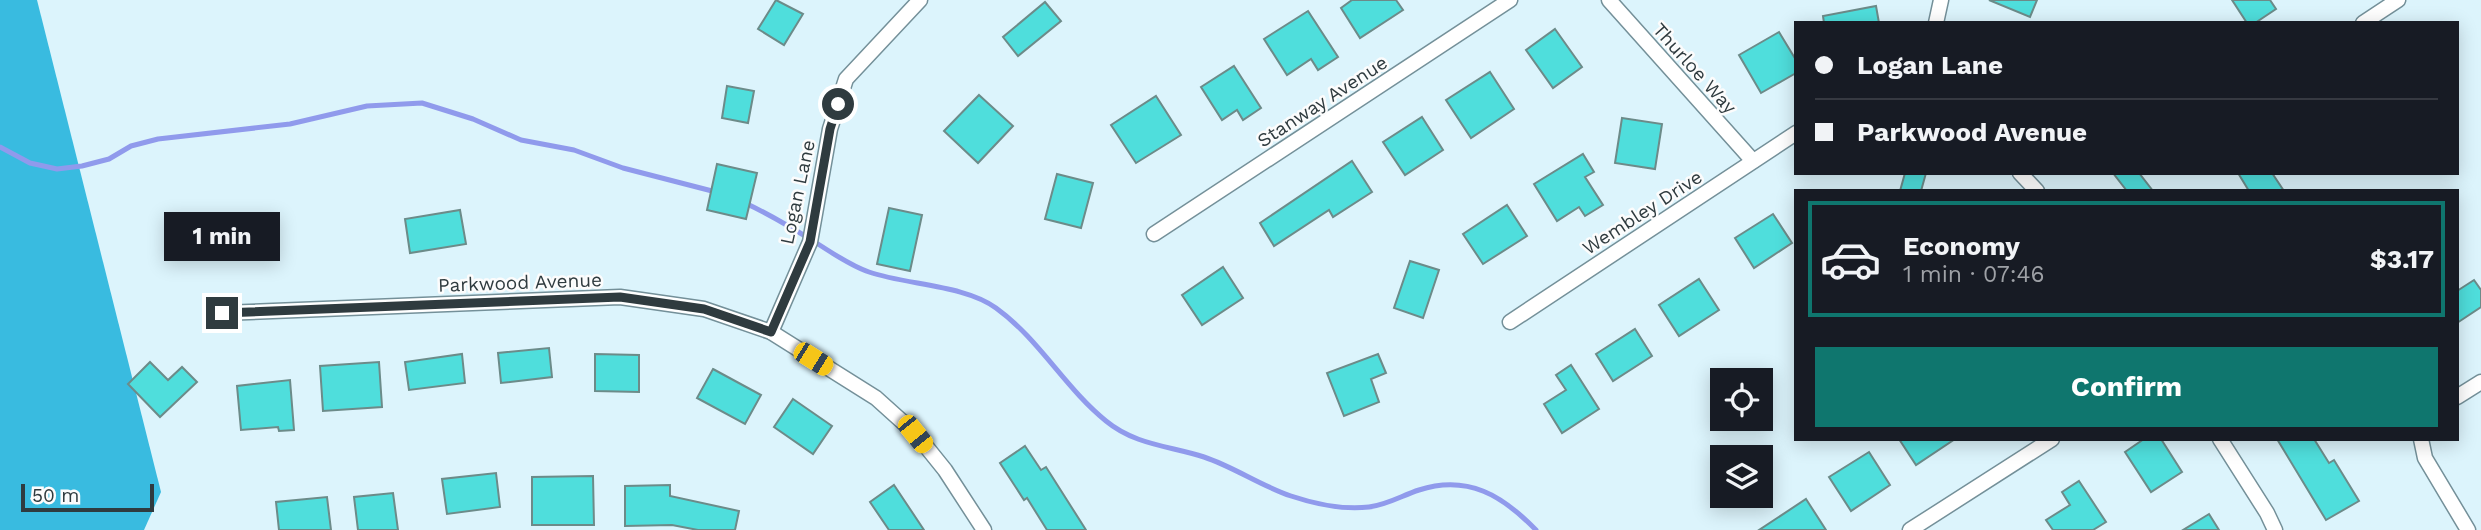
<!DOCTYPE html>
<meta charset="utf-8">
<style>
:root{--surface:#171b24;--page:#242831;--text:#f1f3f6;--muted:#9ea1a6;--line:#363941;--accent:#0f766e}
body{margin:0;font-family:"Work Sans",sans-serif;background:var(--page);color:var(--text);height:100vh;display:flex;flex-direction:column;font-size:26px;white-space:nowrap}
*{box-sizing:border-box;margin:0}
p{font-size:23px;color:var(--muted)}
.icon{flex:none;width:38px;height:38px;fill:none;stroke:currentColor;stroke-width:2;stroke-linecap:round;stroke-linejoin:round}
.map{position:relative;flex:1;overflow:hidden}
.details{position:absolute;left:1794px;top:189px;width:665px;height:252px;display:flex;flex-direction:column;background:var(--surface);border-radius:0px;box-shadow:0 4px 18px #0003}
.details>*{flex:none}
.banner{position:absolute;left:1794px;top:21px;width:665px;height:154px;border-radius:0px;box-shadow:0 4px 18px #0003;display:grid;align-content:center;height:154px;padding:0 21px;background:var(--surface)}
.buttons{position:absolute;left:1710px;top:368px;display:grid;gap:14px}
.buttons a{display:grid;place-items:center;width:63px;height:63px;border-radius:0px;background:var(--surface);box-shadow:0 4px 18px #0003;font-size:35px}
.scale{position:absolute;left:21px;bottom:18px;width:133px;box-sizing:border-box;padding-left:7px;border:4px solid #2f3b3f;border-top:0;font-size:19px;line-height:24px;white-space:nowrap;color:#2f3b3f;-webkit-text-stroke:5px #fcfcfc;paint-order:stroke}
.end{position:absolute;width:32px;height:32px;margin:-16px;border:9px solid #2f3b3f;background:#fff;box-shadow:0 0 0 4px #fff}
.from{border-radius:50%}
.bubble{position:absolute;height:49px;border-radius:0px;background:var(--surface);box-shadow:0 4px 18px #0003;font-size:23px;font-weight:700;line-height:49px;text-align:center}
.car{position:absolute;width:21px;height:42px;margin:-21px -10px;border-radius:9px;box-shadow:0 0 5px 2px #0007;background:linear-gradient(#f5c518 24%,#345 0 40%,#f5c518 0 76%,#345 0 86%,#f5c518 0)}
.banner b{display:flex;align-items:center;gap:24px;height:66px;font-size:26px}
.banner b+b{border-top:2px solid var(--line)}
.banner i{width:18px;height:18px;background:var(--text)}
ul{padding:12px 0 0;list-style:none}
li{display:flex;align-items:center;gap:21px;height:116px;margin:0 14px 10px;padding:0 7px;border:4px solid transparent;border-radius:0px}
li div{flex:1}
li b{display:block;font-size:26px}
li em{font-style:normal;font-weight:700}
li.selected{border-color:var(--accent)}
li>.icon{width:63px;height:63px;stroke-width:1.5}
.primary-button{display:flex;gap:14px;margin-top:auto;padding:14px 21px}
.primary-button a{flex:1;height:80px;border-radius:0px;background:var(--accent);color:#fff;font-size:28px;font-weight:700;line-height:80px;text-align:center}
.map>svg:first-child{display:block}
</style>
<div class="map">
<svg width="2481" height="530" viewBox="0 0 2481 530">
<rect width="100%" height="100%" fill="#dcf4fc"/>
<path fill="#39bbe0" d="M0,0H37L161,492L144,530H0Z"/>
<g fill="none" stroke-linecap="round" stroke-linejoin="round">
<g stroke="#909aec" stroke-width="5">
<path d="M0,147L30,163L57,169L82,166L109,159L131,146L158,139L290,124L367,106L422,103L473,119L521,140L574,150L623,168L716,192"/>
<path d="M745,203C771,215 794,229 818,244C834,254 851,266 869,272C907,285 965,285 996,308C1039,339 1065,388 1106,421C1135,445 1170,446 1204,457C1234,467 1261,486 1291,496C1315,504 1343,510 1369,507C1387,505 1403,495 1419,490C1468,474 1503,496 1536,530"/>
</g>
</g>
<g fill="#4fdedc" stroke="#6c8b89" stroke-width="2">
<path d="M776,0L803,14L784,45L758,29Z"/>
<path d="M1352,0H1396L1403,10L1360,38L1341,8Z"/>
<path d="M1989,0H2037L2030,17Z"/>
<path d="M2232,0H2270L2276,9L2255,23H2247Z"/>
<path d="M1045,2L1061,21L1018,56L1003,37Z"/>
<path d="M1876,6L1879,23H1824L1823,16Z"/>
<path d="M1308,11L1338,57L1318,70L1311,59L1287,75L1264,39Z"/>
<path d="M1555,29L1582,67L1553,88L1526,50Z"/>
<path d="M1779,32L1796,60V73L1761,93L1739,55Z"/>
<path d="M1234,66L1261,108L1243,120L1237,110L1222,120L1201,87Z"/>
<path d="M1490,72L1514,109L1471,138L1446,100Z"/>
<path d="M727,86L754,91L748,123L722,118Z"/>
<path d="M979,95L1013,126L978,163L944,131Z"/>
<path d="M1156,96L1181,135L1136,163L1111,125Z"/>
<path d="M1422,117L1443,150L1405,175L1383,142Z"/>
<path d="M1622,118L1662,124L1655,169L1615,163Z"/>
<path d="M1583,154L1594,172L1585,177L1603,205L1585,216L1579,207L1557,221L1534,184Z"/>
<path d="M1352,161L1372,192L1333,217L1329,210L1274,246L1260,223Z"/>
<path d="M717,164L757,173L746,219L707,210Z"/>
<path d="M1905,173H1926L1921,191H1900Z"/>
<path d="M2113,173H2139L2153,191H2127Z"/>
<path d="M2238,173H2272L2284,191H2249Z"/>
<path d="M1057,174L1093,183L1081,228L1045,219Z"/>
<path d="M1507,205L1527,236L1483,264L1463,234Z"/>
<path d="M889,208L922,215L910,271L877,264Z"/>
<path d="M460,210L466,244L410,253L405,219Z"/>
<path d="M1773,214L1792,243L1754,268L1735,238Z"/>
<path d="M1410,261L1439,270L1423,318L1394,308Z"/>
<path d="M1223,267L1243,298L1202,325L1182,295Z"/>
<path d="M1699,279L1719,310L1679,336L1659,305Z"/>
<path d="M2474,280L2481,290V307L2457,323V291Z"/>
<path d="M1635,329L1652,356L1613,381L1596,354Z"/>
<path d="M549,348L552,377L501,383L498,353Z"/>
<path d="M462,354L465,383L409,390L405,362Z"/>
<path d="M595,354L639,355V392L595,391Z"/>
<path d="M1378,354L1386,373L1371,379L1379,402L1344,416L1327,373Z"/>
<path d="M150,362L168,380L182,367L197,382L160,417L128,384Z"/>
<path d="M379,362L382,407L323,411L320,366Z"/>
<path d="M1571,365L1599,409L1562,433L1544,404L1566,390L1556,375Z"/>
<path d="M713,369L761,395L745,424L697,398Z"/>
<path d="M290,380L294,430L279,431L278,427L241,430L237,386Z"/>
<path d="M793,399L832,426L813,454L774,427Z"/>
<path d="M1899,439H1955L1916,465Z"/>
<path d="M2144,439H2161L2182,472L2151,492L2125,452Z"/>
<path d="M2277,439H2314L2329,463L2334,460L2359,501L2326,520Z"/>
<path d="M1025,446L1041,470L1046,467L1086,530H1047L1027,498L1024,500L1000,463Z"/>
<path d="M1869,452L1890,485L1851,511L1829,477Z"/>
<path d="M496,473L500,507L447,514L442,479Z"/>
<path d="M593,476L594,525H532V477Z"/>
<path d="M2079,481L2106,522L2093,530H2053L2046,520L2070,505L2062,492Z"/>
<path d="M670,485V496L739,511L735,530H698L672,525L625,526V486Z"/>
<path d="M894,485L924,530H889L870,502Z"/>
<path d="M393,493L398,530H358L354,497Z"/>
<path d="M327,497L331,530H279L276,502Z"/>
<path d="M1806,499L1826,530H1759Z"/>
<path d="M2209,514L2219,530H2183Z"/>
</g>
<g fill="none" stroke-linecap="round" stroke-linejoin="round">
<g stroke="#749099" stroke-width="17">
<g id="street">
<path d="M1609,0L1753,161"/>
<path d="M1936,23L1941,0"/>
<path d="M2363,23L2398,0"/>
<path d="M2020,173L2037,191"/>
<path d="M1154,234L1510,0"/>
<path d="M222,313L620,297L704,309L771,332L876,398L916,434L945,470L984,530"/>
<path d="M1510,322L1796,133"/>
<path d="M771,332L810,242L830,129L846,79L920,0"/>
<path d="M2457,397L2481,382"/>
<path d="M2220,439L2267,513L2275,530"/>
<path d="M2421,439L2425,458L2468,530"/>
<path d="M1910,530L2052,439"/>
</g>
</g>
<use href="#street" stroke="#fff" stroke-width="14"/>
</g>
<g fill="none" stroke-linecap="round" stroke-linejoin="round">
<path stroke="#2f3b3f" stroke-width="9" d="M222,313L620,297L704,309L771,332L810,242L830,129L838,104"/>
</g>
<g text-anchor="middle" stroke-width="5" stroke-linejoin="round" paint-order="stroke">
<g font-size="19" fill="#2f3b3f" stroke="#fcfcfc">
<text transform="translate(1695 68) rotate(48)" y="7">Thurloe Way</text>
<text transform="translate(1322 101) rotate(-33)" y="7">Stanway Avenue</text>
<text transform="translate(797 192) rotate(-78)" y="7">Logan Lane</text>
<text transform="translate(1642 212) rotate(-33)" y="7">Wembley Drive</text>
<text transform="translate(520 282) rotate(-2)" y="7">Parkwood Avenue</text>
</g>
</g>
</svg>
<div class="buttons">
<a><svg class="icon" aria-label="locate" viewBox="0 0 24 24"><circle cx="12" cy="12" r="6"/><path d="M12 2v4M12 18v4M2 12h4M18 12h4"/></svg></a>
<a><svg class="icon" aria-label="layers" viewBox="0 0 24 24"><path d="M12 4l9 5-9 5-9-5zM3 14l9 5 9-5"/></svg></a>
</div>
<div class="scale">50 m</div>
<i class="end from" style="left:838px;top:104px"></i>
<i class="end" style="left:222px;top:313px"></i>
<div class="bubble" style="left:164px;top:212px;width:116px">1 min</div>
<i class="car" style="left:813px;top:359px;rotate:122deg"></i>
<i class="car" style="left:915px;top:434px;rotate:141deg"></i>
<div class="banner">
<b><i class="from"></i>Logan Lane</b>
<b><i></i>Parkwood Avenue</b>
</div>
<section class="details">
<ul>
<li class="selected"><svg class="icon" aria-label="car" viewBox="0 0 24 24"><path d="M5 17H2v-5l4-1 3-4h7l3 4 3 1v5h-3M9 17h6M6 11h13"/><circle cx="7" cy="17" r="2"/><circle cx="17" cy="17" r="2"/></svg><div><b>Economy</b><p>1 min · 07:46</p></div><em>$3.17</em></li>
</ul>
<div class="primary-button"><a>Confirm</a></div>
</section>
</div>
